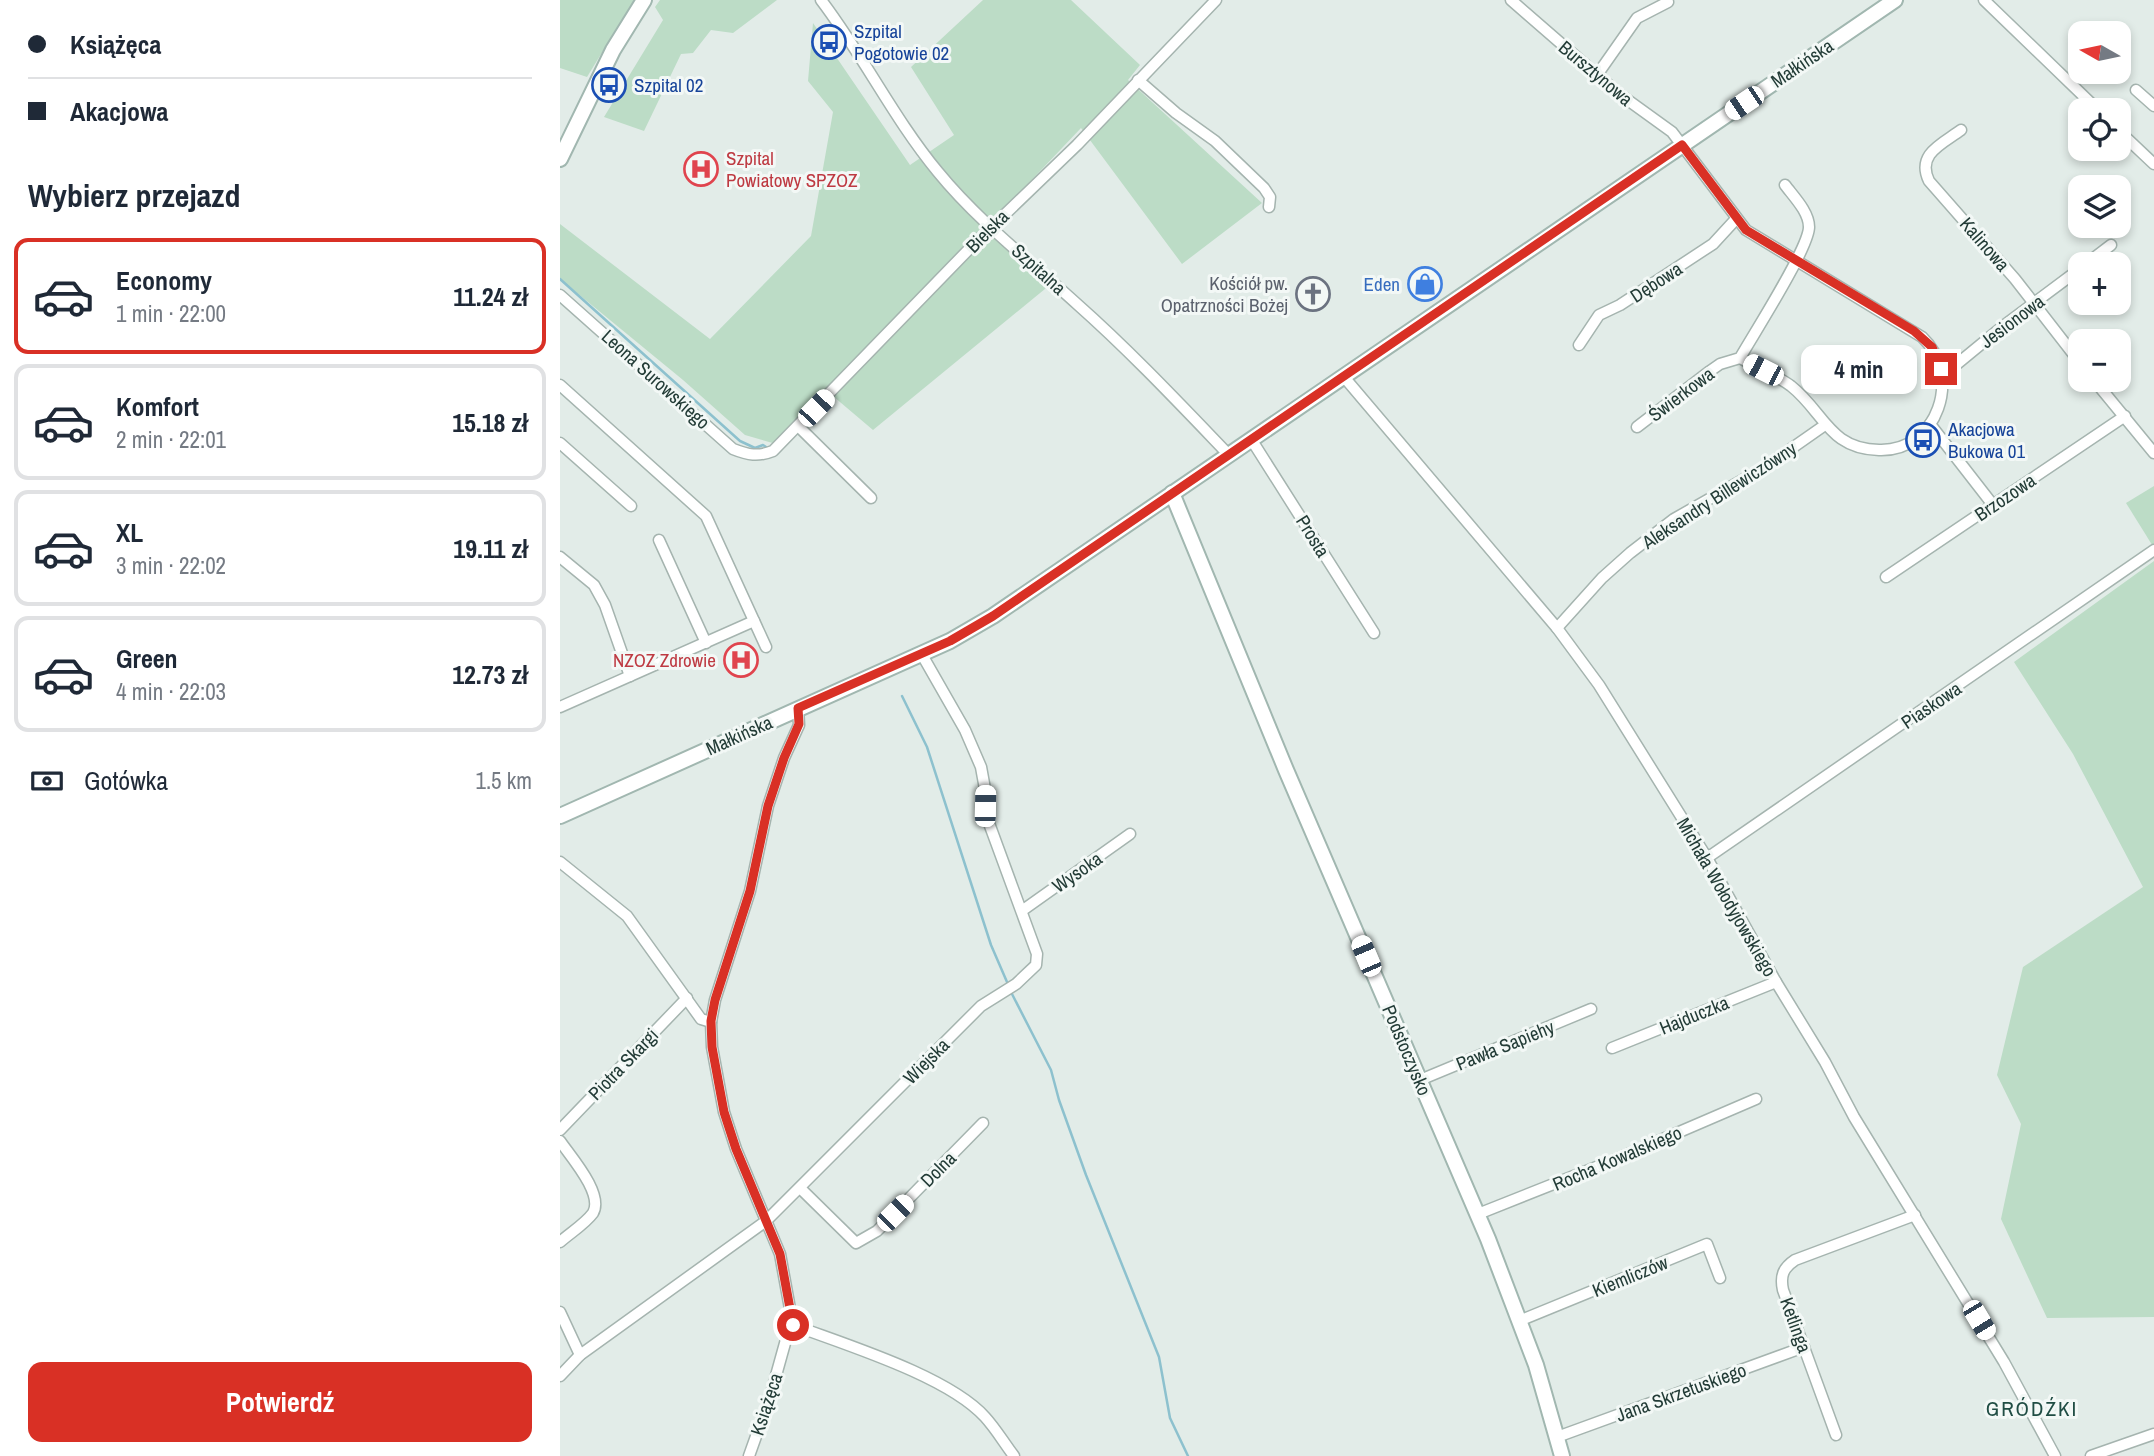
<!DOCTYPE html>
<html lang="pl">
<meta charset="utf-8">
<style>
:root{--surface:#fff;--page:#f2f2f3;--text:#1f2937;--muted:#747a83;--line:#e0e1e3;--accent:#d93025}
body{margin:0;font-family:"Archivo Narrow",sans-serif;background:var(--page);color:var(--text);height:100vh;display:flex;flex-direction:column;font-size:26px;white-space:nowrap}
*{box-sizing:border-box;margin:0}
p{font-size:23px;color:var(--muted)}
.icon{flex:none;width:38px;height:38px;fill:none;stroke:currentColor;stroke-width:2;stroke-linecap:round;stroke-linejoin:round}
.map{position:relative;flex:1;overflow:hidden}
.details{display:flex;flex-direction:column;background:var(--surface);width:560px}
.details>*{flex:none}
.guide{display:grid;align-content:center;height:154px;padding:0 28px;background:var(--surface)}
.needle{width:46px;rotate:279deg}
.fabs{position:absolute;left:1508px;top:21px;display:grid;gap:14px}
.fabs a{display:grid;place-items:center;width:63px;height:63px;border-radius:14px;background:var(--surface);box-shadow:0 4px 10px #0003;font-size:35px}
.end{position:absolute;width:32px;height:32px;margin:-16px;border:9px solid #d93025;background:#fff;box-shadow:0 0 0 4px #fff}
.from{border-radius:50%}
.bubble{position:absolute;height:49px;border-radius:14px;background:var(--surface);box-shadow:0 4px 10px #0003;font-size:23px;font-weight:700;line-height:49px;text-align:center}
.car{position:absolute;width:21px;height:42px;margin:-21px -10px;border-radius:9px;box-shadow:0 0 5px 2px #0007;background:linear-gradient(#fff 24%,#345 0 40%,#fff 0 76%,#345 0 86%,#fff 0)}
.guide b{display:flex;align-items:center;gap:24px;height:66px;font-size:26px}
.guide b+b{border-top:2px solid var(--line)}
.guide i{width:18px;height:18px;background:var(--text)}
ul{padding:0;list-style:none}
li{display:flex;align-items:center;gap:21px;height:116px;margin:0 14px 10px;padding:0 14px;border:4px solid var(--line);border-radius:14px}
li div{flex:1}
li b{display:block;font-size:26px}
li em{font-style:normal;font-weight:700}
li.active{border-color:var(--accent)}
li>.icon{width:63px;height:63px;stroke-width:1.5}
h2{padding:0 28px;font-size:32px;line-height:84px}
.pay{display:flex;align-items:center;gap:18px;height:77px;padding:0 28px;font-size:26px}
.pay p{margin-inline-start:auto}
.button{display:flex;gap:14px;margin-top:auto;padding:14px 28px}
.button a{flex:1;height:80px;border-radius:14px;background:var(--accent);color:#fff;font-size:28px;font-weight:700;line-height:80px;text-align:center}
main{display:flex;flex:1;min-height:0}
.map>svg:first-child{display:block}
</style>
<main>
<section class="details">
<div class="guide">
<b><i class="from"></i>Książęca</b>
<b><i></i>Akacjowa</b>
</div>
<h2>Wybierz przejazd</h2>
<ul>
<li class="active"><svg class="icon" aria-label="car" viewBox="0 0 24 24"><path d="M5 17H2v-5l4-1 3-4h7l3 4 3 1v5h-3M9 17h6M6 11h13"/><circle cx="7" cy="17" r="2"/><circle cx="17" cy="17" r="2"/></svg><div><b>Economy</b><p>1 min · 22:00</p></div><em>11.24 zł</em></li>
<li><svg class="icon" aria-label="car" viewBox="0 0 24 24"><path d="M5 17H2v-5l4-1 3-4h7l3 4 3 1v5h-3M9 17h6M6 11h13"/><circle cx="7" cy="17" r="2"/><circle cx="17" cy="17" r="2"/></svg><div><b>Komfort</b><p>2 min · 22:01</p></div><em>15.18 zł</em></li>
<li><svg class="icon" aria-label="car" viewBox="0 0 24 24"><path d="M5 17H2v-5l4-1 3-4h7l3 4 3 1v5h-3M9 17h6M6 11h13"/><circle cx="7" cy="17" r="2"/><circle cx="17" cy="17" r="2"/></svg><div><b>XL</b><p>3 min · 22:02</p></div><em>19.11 zł</em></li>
<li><svg class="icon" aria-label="car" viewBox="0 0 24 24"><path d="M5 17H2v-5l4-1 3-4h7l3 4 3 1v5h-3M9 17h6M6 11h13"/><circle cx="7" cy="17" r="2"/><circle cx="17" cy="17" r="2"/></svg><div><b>Green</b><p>4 min · 22:03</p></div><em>12.73 zł</em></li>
</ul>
<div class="pay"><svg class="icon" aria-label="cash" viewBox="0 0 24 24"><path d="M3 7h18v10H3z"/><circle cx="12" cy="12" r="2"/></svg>Gotówka<p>1.5 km</p></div>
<div class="button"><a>Potwierdź</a></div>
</section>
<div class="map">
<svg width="1594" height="1456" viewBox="0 0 1594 1456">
<rect width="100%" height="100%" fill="#e2ece8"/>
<g fill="#bcdcc6">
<path d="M0,0H74L27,77L0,68Z"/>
<path d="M100,0H217L173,33L151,30L133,53L121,54L84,131L44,117L103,20L95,7Z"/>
<path d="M423,0H511L580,65L568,80L702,203L622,264L521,128L425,229L491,284L313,430L267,391L216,444L185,435L123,380L0,279V224L150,339L251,236L273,112L248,81L253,23L350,165L394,135L351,67Z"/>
<path d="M1594,486V548L1566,503Z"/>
<path d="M1594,561V1317L1487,1318L1441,1219L1461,1124L1437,1075L1463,967L1583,887L1513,754L1454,662Z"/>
</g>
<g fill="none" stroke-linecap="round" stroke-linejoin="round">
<g stroke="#8dc1ce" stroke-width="2.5">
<path d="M0,279L180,441L195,448L203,445L206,447"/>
<path d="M342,696L367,747L431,945L447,982"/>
<path d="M452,994L491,1070L499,1100L526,1175L599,1357L610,1418L628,1456"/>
</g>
<g stroke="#a5b4af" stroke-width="13">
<g id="street">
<path d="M261,0C303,55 334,119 378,172C418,221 470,261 517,304C570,351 619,403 668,454"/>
<path d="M951,0L1058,93L1112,132L1186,230L1362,337C1403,375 1378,452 1319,450C1269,449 1264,412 1231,386C1216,375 1196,367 1180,358"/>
<path d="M1424,0L1538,110"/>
<path d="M1037,75L1077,18L1108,2"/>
<path d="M578,80L616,113L655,141L704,188L710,197L709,207"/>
<path d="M1576,90L1594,106"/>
<path d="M1401,130C1382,144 1356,154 1369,181L1455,279L1521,364"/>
<path d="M1559,131L1594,164"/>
<path d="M1526,264L1551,245"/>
<path d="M0,295L173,449C188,455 198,457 213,451L413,245L517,145L656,0"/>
<path d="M1019,345L1039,315L1060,305L1153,244L1176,219"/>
<path d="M1381,368L1397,364L1442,327L1521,268"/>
<path d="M784,377L997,628L1039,685L1147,858L1216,982L1265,1062L1294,1117L1444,1362L1495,1456"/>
<path d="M1534,380L1594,453"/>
<path d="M0,385L146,516L206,647"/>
<path d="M1370,424L1433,505"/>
<path d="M239,427L311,498"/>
<path d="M1077,427L1150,371L1160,364L1180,358C1193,335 1249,248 1249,227C1249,212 1234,197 1225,185"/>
<path d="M691,439L814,633"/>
<path d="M0,443L71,506"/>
<path d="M99,540L146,643"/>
<path d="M0,557L34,585L45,605L70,676"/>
<path d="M1326,577L1565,416"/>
<path d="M997,628L1042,578L1070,553L1114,519L1202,469L1265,425"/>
<path d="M0,707L194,621"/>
<path d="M1147,858L1594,550"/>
<path d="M0,862L67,916L141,1019L151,1022"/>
<path d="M463,910L570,834"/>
<path d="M1052,1048L1216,982"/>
<path d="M860,1080L1031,1009"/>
<path d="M0,1130L127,998"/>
<path d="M0,1141C11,1157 44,1194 33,1213C25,1224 10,1233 0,1242"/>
<path d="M240,1188L296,1243L317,1231L423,1123"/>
<path d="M918,1214L1054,1160L1196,1099"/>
<path d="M0,1312L20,1355"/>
<path d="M959,1321L1147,1244L1160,1278"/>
<path d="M233,1325C286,1345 388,1376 425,1417C436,1429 444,1443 454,1456"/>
<path d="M0,1376L20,1355L206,1221L421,1006L456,984L476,965L477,954L426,815L425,789L421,767L405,730L361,653"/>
<path d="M1276,1435L1223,1290C1220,1276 1223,1268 1235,1260L1355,1215"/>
<path d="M997,1437L1244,1347"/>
<path d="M189,1456L210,1397L227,1336L233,1325L220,1254L176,1149L164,1112L152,1047L151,1022L155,1000L190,891L208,806L224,758L239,725L238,708"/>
<path d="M1531,1456L1594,1434"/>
</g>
</g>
<g stroke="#a1b7b0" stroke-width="18">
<g id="secondary">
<path d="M0,159L53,50L84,0"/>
<path d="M612,493L726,770L928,1239L976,1365L1002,1456"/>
<path d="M0,816L390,641L433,616L1335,0"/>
</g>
</g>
<use href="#street" stroke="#fff" stroke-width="10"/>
<use href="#secondary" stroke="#fff" stroke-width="14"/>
</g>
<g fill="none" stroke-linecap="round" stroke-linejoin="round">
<path stroke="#d93025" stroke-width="9" d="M233,1325L220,1254L176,1149L164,1112L152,1047L151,1021L155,1000L190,891L208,806L224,758L239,724L238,708L390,641L433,616L1122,145L1186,230L1354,331L1372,347L1381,369"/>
</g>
<defs>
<g id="bus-ring" transform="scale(1.75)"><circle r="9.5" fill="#f3f8f6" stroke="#1a4fb4" stroke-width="1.5"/><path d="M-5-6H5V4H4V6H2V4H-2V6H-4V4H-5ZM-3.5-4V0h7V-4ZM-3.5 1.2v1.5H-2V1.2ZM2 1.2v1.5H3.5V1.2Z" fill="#1a4fb4"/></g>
<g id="hospital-ring" transform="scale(1.75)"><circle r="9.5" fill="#f3f8f6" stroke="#e0444e" stroke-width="1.5"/><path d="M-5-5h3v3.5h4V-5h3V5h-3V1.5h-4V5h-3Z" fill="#e0444e"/></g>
<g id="shop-ring" transform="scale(1.75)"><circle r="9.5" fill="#f3f8f6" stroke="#3f7fe0" stroke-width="1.5"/><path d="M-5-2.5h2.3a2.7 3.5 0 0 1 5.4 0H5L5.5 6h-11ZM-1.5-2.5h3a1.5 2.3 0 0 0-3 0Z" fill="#3f7fe0"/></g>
<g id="church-ring" transform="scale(1.75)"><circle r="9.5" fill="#f3f8f6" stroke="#6b7280" stroke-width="1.5"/><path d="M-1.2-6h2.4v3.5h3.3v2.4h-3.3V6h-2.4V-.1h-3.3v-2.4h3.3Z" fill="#6b7280"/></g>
</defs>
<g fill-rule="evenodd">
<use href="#bus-ring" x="269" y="42"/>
<use href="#bus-ring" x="49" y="85"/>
<use href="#hospital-ring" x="141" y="169"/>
<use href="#shop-ring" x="865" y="284"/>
<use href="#church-ring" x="753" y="294"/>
<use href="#bus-ring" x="1363" y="440"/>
<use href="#hospital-ring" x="181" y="660"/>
</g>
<g text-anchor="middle" stroke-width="6" stroke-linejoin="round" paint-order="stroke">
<g font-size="19" fill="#164399" stroke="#f3f8f6" text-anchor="start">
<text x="294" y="38">Szpital<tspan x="294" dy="22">Pogotowie 02</tspan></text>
<text x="74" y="92">Szpital 02</text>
<text x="1388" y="436">Akacjowa<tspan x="1388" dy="22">Bukowa 01</tspan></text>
</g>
<g font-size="19" fill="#233c37" stroke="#f3f8f6">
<text transform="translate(1242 63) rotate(-34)" y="7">Małkińska</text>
<text transform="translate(1036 73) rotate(40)" y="7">Bursztynowa</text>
<text transform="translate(427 231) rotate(-45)" y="7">Bielska</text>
<text transform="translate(1425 244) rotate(49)" y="7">Kalinowa</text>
<text transform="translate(479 269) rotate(42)" y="7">Szpitalna</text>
<text transform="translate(1096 282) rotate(-33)" y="7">Dębowa</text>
<text transform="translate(1452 321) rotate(-37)" y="7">Jesionowa</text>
<text transform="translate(96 379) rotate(42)" y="7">Leona Surowskiego</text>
<text transform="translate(1121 394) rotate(-37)" y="7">Świerkowa</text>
<text transform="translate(1159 495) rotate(-33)" y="7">Aleksandry Billewiczówny</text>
<text transform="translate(1445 497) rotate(-34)" y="7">Brzozowa</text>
<text transform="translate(753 536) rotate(58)" y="7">Prosta</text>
<text transform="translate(1371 705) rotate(-34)" y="7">Piaskowa</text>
<text transform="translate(179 735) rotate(-24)" y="7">Małkińska</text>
<text transform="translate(517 872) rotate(-35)" y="7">Wysoka</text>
<text transform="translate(1167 897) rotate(60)" y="7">Michała Wołodyjowskiego</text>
<text transform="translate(1134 1015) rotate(-22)" y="7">Hajduczka</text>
<text transform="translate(945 1045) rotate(-22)" y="7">Pawła Sapiehy</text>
<text transform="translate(847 1050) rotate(67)" y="7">Podstoczysko</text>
<text transform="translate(366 1061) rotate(-45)" y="7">Wiejska</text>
<text transform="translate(63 1064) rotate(-46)" y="7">Piotra Skargi</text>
<text transform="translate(1057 1158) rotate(-23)" y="7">Rocha Kowalskiego</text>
<text transform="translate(378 1169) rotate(-45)" y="7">Dolna</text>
<text transform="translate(1070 1276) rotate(-22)" y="7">Kiemliczów</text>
<text transform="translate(1236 1325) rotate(70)" y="7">Ketlinga</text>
<text transform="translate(1121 1392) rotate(-20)" y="7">Jana Skrzetuskiego</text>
<text transform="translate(206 1404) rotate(-72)" y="7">Książęca</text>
</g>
<g font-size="19" fill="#be3a42" stroke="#f3f8f6" text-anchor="start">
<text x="166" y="165">Szpital<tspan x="166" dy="22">Powiatowy SPZOZ</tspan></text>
<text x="156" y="667" text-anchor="end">NZOZ Zdrowie</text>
</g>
<g font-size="19" fill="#5b616d" stroke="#f3f8f6" text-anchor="end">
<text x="728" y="290">Kościół pw.<tspan x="728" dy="22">Opatrzności Bożej</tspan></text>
</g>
<g font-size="19" fill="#366cbe" stroke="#f3f8f6" text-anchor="end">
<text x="840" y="291">Eden</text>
</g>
<g font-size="21" letter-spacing="2" fill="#204d44" stroke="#f3f8f6">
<text x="1472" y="1416">GRÓDŹKI</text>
</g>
</g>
</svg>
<div class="fabs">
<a><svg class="needle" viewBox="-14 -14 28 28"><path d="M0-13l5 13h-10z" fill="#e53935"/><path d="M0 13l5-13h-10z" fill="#747a83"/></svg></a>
<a><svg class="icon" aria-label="locate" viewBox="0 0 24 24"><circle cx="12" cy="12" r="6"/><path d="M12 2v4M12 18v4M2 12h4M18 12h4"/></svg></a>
<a><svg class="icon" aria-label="layers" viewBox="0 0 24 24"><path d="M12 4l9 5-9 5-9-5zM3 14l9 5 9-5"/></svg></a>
<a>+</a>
<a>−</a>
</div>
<i class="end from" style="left:233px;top:1325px"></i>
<i class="end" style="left:1381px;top:369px"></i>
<div class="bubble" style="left:1241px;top:345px;width:116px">4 min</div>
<i class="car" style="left:1184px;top:103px;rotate:236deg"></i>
<i class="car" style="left:1203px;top:370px;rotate:297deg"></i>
<i class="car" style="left:256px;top:408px;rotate:44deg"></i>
<i class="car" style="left:425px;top:806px;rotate:1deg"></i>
<i class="car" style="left:806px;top:956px;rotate:337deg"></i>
<i class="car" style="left:335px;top:1213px;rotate:45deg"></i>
<i class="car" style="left:1419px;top:1320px;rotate:149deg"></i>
</div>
</main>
